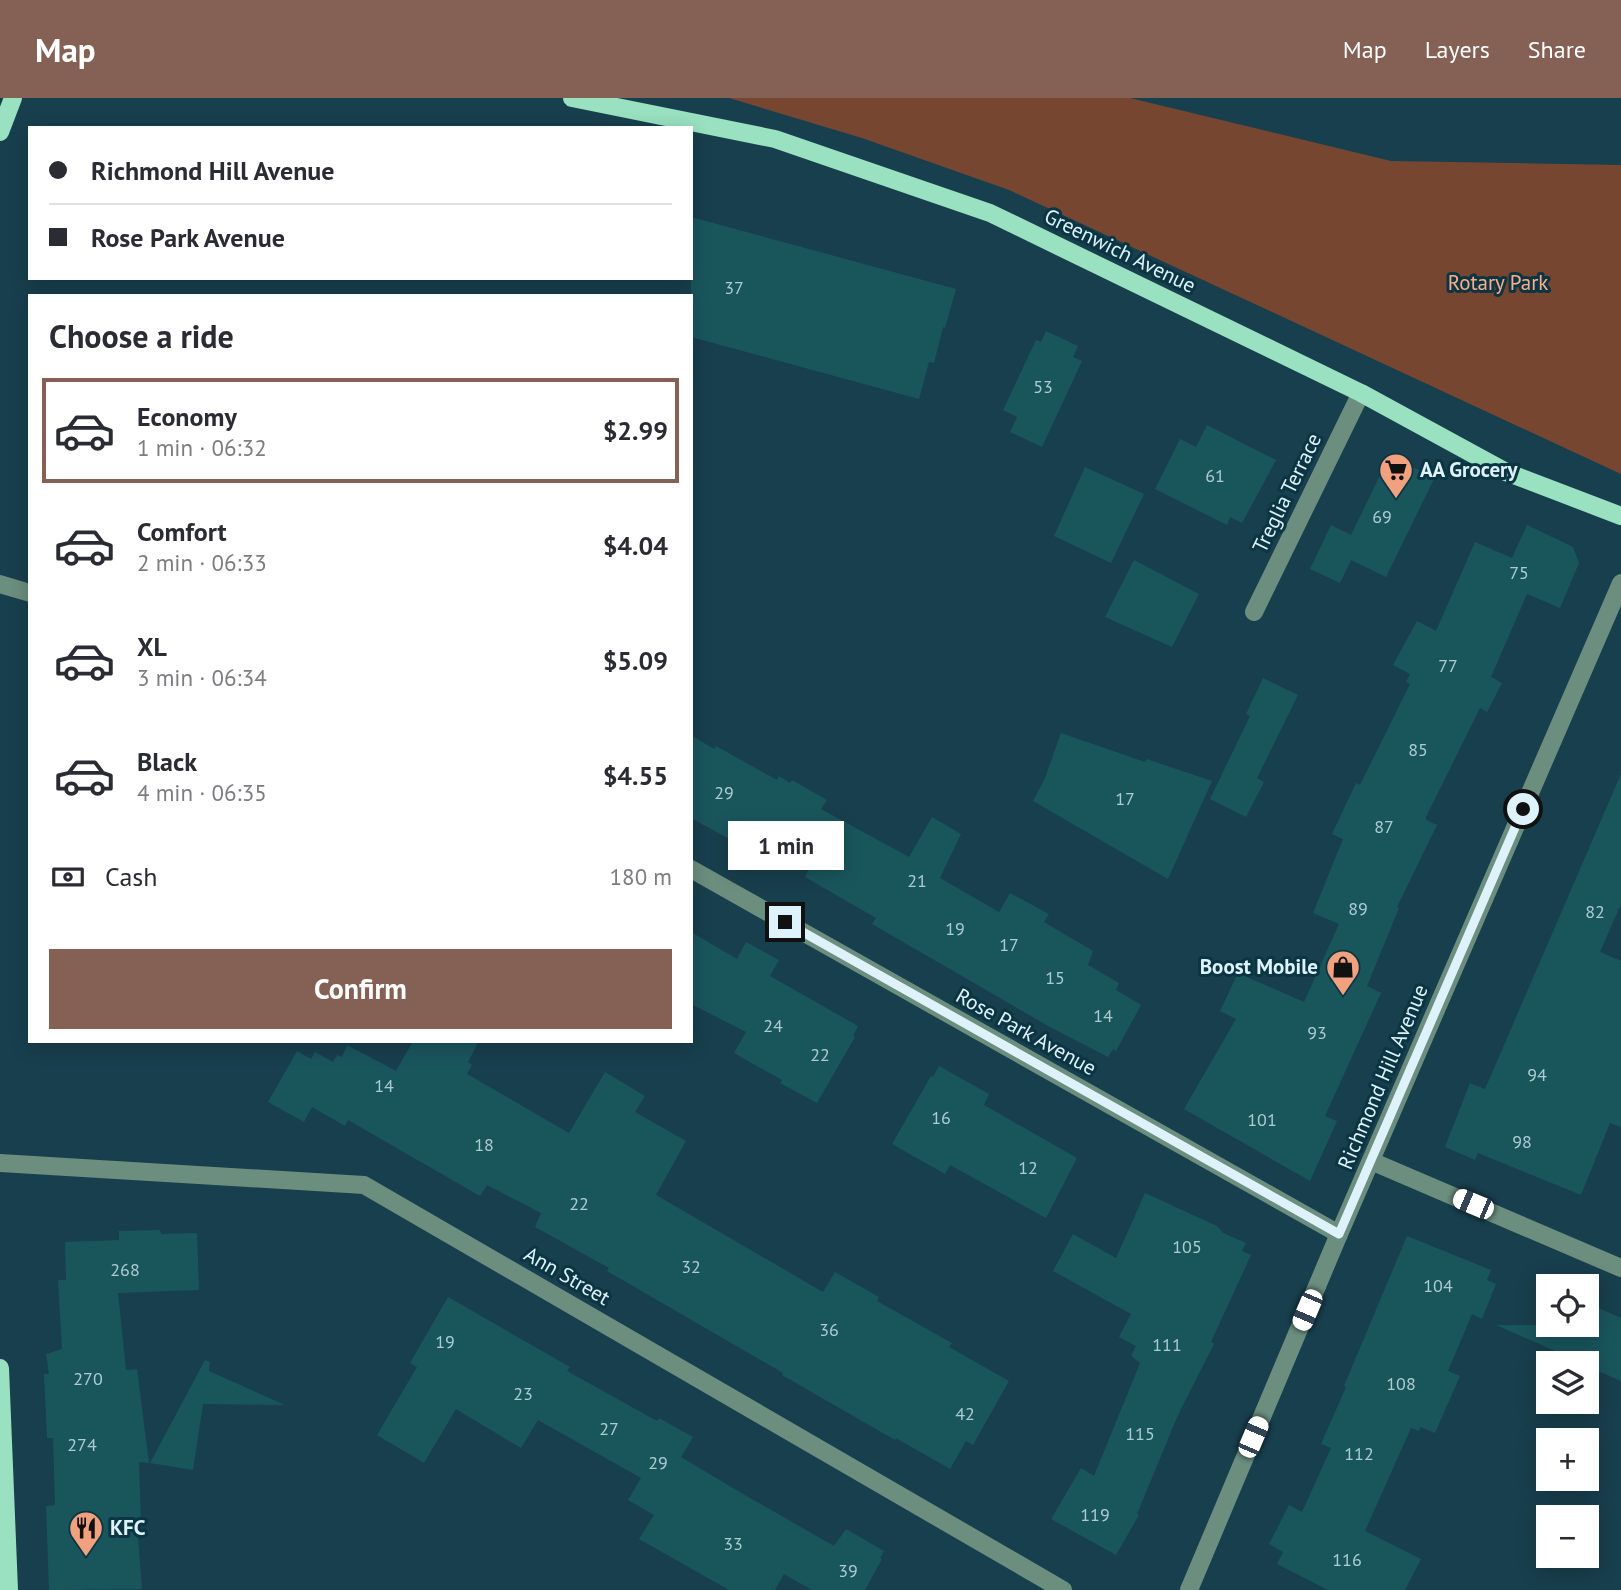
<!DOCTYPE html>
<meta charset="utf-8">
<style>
:root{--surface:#fff;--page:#f2f2f3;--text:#2b2b33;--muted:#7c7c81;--line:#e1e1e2;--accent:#846055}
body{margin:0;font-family:"PT Sans",sans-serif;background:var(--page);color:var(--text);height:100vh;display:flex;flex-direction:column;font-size:26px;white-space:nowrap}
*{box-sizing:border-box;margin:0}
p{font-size:23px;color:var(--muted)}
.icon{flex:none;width:38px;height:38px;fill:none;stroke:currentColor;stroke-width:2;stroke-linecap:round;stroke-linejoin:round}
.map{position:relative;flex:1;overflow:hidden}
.drawer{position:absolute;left:28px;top:196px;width:665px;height:749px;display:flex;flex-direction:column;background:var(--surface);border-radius:0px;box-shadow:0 4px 18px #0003}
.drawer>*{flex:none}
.hud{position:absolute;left:28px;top:28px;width:665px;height:154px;border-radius:0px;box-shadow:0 4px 18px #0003;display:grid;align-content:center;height:154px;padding:0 21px;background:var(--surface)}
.controls{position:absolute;left:1536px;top:1176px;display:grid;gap:14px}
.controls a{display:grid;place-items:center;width:63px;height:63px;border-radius:0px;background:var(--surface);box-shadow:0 4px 18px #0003;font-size:35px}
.end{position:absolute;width:32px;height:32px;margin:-16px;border:9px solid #ddf2fb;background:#111;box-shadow:0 0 0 4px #111}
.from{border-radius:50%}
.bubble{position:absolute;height:49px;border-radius:0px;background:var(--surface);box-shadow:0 4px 18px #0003;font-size:23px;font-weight:600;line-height:49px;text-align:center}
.car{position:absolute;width:21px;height:42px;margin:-21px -10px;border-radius:9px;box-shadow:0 0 5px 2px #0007;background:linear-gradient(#fff 24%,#345 0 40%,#fff 0 76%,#345 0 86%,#fff 0)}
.hud b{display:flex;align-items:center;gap:24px;height:66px;font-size:26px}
.hud b+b{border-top:2px solid var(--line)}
.hud i{width:18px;height:18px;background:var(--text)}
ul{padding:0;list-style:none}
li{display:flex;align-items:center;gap:21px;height:105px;margin:0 14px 10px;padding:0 7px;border:4px solid transparent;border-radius:0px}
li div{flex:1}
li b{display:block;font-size:26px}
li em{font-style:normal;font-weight:600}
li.selected{border-color:var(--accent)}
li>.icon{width:63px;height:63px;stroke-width:1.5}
h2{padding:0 21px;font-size:32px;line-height:84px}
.pay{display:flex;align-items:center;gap:18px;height:77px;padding:0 21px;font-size:26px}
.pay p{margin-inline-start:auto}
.action{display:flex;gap:14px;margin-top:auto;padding:14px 21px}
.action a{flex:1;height:80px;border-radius:0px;background:var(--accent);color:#fff;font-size:28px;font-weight:600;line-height:80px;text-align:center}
header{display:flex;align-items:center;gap:42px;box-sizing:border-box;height:98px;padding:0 35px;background:var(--accent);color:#fff}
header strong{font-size:33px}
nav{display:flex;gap:38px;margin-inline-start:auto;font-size:24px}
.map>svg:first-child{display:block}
</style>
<header>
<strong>Map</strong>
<nav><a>Map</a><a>Layers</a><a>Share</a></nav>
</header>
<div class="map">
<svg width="1621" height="1492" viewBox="0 0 1621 1492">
<rect width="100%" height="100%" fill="#183f4d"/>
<path fill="#774631" d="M729,0H1130L1391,63L1621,67V376L1009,92L862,40Z"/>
<g fill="#19565c">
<path d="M691,119L956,191L945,230L943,229L934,265L929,264L919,301L691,239Z"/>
<path d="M1046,233L1078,248L1073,259L1082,263L1042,349L1010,334L1017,319L1003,312L1036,242L1041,244Z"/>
<path d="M1207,327L1276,362L1242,425L1230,419L1227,427L1155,391L1180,341L1196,349Z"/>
<path d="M1389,359L1435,379L1386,479L1351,462L1340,485L1310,471L1331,427L1351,437Z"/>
<path d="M1085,369L1144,396L1111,465L1054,438Z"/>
<path d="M1527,427L1573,449L1579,465L1560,510L1527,496L1491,579L1502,585L1487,614L1480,610L1426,719V722L1437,727L1397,809L1399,810L1367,888L1381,895L1325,1018L1337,1023L1310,1083L1184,1011L1236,921L1220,913L1238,875L1304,904L1339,826L1313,815L1343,741L1332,736L1356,685L1360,687L1410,586L1406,584L1410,576L1393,567L1417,523L1436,533L1475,444L1512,460Z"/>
<path d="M1134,462L1199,496L1172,549L1105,519Z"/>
<path d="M1263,580L1298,597L1257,680L1264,684L1246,719L1210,701L1250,618L1246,616Z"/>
<path d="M1061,635L1145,664L1147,661L1212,683L1168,781L1033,703L1045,680Z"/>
<path d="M691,637L714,651L716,648L777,682L779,678L790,685L792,682L827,702L821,711L909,759L932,719L961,736L940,780L999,814L1010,795L1049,816L1044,824L1093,853L1088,867L1119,885L1116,892L1141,907L1116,953L1113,951L1108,959L1048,928L872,826L876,820L805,779L810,769L742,730L739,735L736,734L731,742L691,720Z"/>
<path d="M1621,676V806L1600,854L1621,863V1029L1610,1025L1581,1097L1478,1055L1475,1062L1445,1049L1470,985L1485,991Z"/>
<path d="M691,834L737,861L746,844L779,862L770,878L858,928L853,938L855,939L817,1005L780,985L782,982L734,955L746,934L691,906Z"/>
<path d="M413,943H479L468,964L472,967L467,976L569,1035L605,974L645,998L635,1014L686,1043L656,1097L823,1194L835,1174L879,1199L877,1203L952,1245L949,1249L1009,1283L973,1347L966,1343L950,1371L896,1340L895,1342L782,1277L783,1275L607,1173L609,1170L535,1129L541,1115L487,1087L480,1098L348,1022L345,1028L312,1009L304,1024L268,1004L297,953L311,961L315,954L333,964L337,957L342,959L347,947L396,973Z"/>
<path d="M939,968L989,996L984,1007L1077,1060L1046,1120L950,1067L945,1076L892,1046L931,978L933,979Z"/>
<path d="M1145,1095L1217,1128L1223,1135L1246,1145L1242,1153L1251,1157L1211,1244L1214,1246L1178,1317L1137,1416L1139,1417L1116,1457L1051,1421L1081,1370L1094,1378L1140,1265L1131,1258L1136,1248L1119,1239L1131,1216L1053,1173L1073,1136L1116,1160Z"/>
<path d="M160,1132L161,1136L197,1135L199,1192L118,1195L126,1272L137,1271L149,1365L139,1364L141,1426H137L142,1491L49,1492L46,1408L55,1407L53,1340H47L44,1276H49L46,1256L62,1251L58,1182H66L65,1144L119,1142V1133Z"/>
<path d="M1407,1138L1491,1172L1487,1182L1496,1186L1482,1221L1472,1216L1448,1273L1460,1278L1435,1335L1420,1329L1419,1333L1411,1330L1365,1433L1421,1461L1405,1492H1328L1277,1466L1283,1454L1269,1446L1289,1407L1302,1414L1331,1350L1321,1346L1346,1289L1344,1288Z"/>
<path d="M448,1199L570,1269L567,1273L657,1323L659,1320L693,1339L681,1359L738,1393L834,1448L846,1431L884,1453L880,1460L882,1461L865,1492H812L784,1476L775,1492H729L639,1441L654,1417L628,1402L641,1380L538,1322L521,1350L456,1311L424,1365L377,1337L417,1269L410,1265Z"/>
<path d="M1587,1205L1621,1220V1283L1587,1268V1265H1582L1496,1227H1587Z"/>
<path d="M205,1262L210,1264L209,1273L285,1307L203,1306L193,1372L150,1365Z"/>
</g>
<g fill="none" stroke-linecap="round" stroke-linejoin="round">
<g stroke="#6b8e7e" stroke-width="18">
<path d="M0,486L30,495"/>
<path d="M1254,514L1361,295"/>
<path d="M691,771L1339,1136"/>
<path d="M1371,1063L1621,1170"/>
<path d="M0,1065L364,1087L1063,1492"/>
<path d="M1189,1492L1339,1136L1621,485"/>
</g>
<g stroke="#99e1c0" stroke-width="18">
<path d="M572,0L775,41L990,115L1361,295L1506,374L1621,418"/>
<path d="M0,34L13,0"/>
<path d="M0,1270L9,1492"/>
</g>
</g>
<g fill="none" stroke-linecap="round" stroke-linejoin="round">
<path stroke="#ddf2fb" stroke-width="9" d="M785,824L1339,1136L1523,711"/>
</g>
<defs>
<g id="supermarket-pin" transform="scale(1.75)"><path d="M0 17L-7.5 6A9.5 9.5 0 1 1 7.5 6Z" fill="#f1a17e" stroke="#0b3542"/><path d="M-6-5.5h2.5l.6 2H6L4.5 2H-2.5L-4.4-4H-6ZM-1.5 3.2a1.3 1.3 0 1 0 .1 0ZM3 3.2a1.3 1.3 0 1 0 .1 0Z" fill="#111"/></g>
<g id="shop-pin" transform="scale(1.75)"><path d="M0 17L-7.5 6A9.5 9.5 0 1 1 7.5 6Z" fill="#f1a17e" stroke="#0b3542"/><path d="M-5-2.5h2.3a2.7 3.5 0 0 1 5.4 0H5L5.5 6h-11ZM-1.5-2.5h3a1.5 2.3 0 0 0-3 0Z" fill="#111"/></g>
<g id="restaurant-pin" transform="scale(1.75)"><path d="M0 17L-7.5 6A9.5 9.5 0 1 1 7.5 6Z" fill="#f1a17e" stroke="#0b3542"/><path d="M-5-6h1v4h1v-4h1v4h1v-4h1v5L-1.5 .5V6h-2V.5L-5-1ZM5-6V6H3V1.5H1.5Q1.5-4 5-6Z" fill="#111"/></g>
</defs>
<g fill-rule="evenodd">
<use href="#supermarket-pin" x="1396" y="372"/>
<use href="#shop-pin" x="1343" y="869"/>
<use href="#restaurant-pin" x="86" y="1430"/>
</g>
<g text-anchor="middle" stroke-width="6" stroke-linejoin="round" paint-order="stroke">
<g font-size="18" fill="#accbd3">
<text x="734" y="196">37</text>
<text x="1043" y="295">53</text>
<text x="1215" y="384">61</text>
<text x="1382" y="425">69</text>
<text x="1519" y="481">75</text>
<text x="1448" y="574">77</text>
<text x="1418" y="658">85</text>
<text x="724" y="701">29</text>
<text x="1125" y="707">17</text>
<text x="1384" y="735">87</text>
<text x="917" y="789">21</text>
<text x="1358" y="817">89</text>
<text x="1595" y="820">82</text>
<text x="955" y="837">19</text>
<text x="1009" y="853">17</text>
<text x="1055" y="886">15</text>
<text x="1103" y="924">14</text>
<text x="773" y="934">24</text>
<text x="1317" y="941">93</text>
<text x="820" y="963">22</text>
<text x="1537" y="983">94</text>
<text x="384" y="994">14</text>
<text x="941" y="1026">16</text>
<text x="1262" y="1028">101</text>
<text x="1522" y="1050">98</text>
<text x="484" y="1053">18</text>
<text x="1028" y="1076">12</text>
<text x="579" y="1112">22</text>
<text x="1187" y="1155">105</text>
<text x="691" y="1175">32</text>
<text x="125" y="1178">268</text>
<text x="1438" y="1194">104</text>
<text x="829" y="1238">36</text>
<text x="445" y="1250">19</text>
<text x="1167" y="1253">111</text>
<text x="88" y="1287">270</text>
<text x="1401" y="1292">108</text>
<text x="523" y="1302">23</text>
<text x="965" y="1322">42</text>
<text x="609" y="1337">27</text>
<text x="1140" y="1342">115</text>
<text x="82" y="1353">274</text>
<text x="1359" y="1362">112</text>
<text x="658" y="1371">29</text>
<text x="1095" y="1423">119</text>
<text x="733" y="1452">33</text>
<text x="1347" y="1468">116</text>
<text x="848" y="1479">39</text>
</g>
<g font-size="21" fill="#ddf2fb" stroke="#0b3542">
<text transform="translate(1120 153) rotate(26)" y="7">Greenwich Avenue</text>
<text transform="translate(1287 395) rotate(-64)" y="7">Treglia Terrace</text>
<text transform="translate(1026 934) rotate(29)" y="7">Rose Park Avenue</text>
<text transform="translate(1383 979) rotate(-67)" y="7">Richmond Hill Avenue</text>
<text transform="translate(567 1178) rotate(30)" y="7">Ann Street</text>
</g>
<g font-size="21" fill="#fdad8b" stroke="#0b3542">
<text x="1498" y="192">Rotary Park</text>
</g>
<g font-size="21" font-weight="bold" fill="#ddf2fb" stroke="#0b3542" text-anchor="start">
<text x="1420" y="379">AA Grocery</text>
<text x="1318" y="876" text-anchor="end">Boost Mobile</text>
<text x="110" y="1437">KFC</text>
</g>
</g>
</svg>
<div class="controls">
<a><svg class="icon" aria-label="locate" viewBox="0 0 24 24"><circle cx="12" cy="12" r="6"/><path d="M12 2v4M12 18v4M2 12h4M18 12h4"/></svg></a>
<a><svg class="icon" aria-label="layers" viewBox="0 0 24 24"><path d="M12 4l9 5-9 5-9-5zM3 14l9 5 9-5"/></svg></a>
<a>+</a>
<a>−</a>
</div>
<i class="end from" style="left:1523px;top:711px"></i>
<i class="end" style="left:785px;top:824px"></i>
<div class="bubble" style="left:728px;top:723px;width:116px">1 min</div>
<i class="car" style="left:1473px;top:1106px;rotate:293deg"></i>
<i class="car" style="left:1307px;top:1212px;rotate:203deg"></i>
<i class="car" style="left:1253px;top:1339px;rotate:23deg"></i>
<div class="hud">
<b><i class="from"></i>Richmond Hill Avenue</b>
<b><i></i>Rose Park Avenue</b>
</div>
<section class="drawer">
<h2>Choose a ride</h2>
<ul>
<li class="selected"><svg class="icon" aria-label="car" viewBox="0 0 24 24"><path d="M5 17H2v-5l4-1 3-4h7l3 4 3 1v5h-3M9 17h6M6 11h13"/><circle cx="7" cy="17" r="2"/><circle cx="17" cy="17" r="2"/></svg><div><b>Economy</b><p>1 min · 06:32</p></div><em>$2.99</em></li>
<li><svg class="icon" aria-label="car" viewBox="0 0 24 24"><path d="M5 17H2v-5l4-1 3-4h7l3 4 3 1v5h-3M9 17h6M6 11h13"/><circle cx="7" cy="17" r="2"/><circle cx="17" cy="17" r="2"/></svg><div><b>Comfort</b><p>2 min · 06:33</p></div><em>$4.04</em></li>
<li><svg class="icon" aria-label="car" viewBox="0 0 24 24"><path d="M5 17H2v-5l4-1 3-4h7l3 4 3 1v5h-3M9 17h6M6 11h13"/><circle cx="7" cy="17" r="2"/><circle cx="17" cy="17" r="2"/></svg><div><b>XL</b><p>3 min · 06:34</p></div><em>$5.09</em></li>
<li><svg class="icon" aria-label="car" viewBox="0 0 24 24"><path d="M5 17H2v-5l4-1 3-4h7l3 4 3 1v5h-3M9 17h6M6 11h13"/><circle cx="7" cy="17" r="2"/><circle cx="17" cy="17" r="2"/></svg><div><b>Black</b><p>4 min · 06:35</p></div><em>$4.55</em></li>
</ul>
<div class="pay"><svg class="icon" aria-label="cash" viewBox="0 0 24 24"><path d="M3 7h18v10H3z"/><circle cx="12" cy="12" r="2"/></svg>Cash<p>180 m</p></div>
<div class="action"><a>Confirm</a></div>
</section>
</div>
